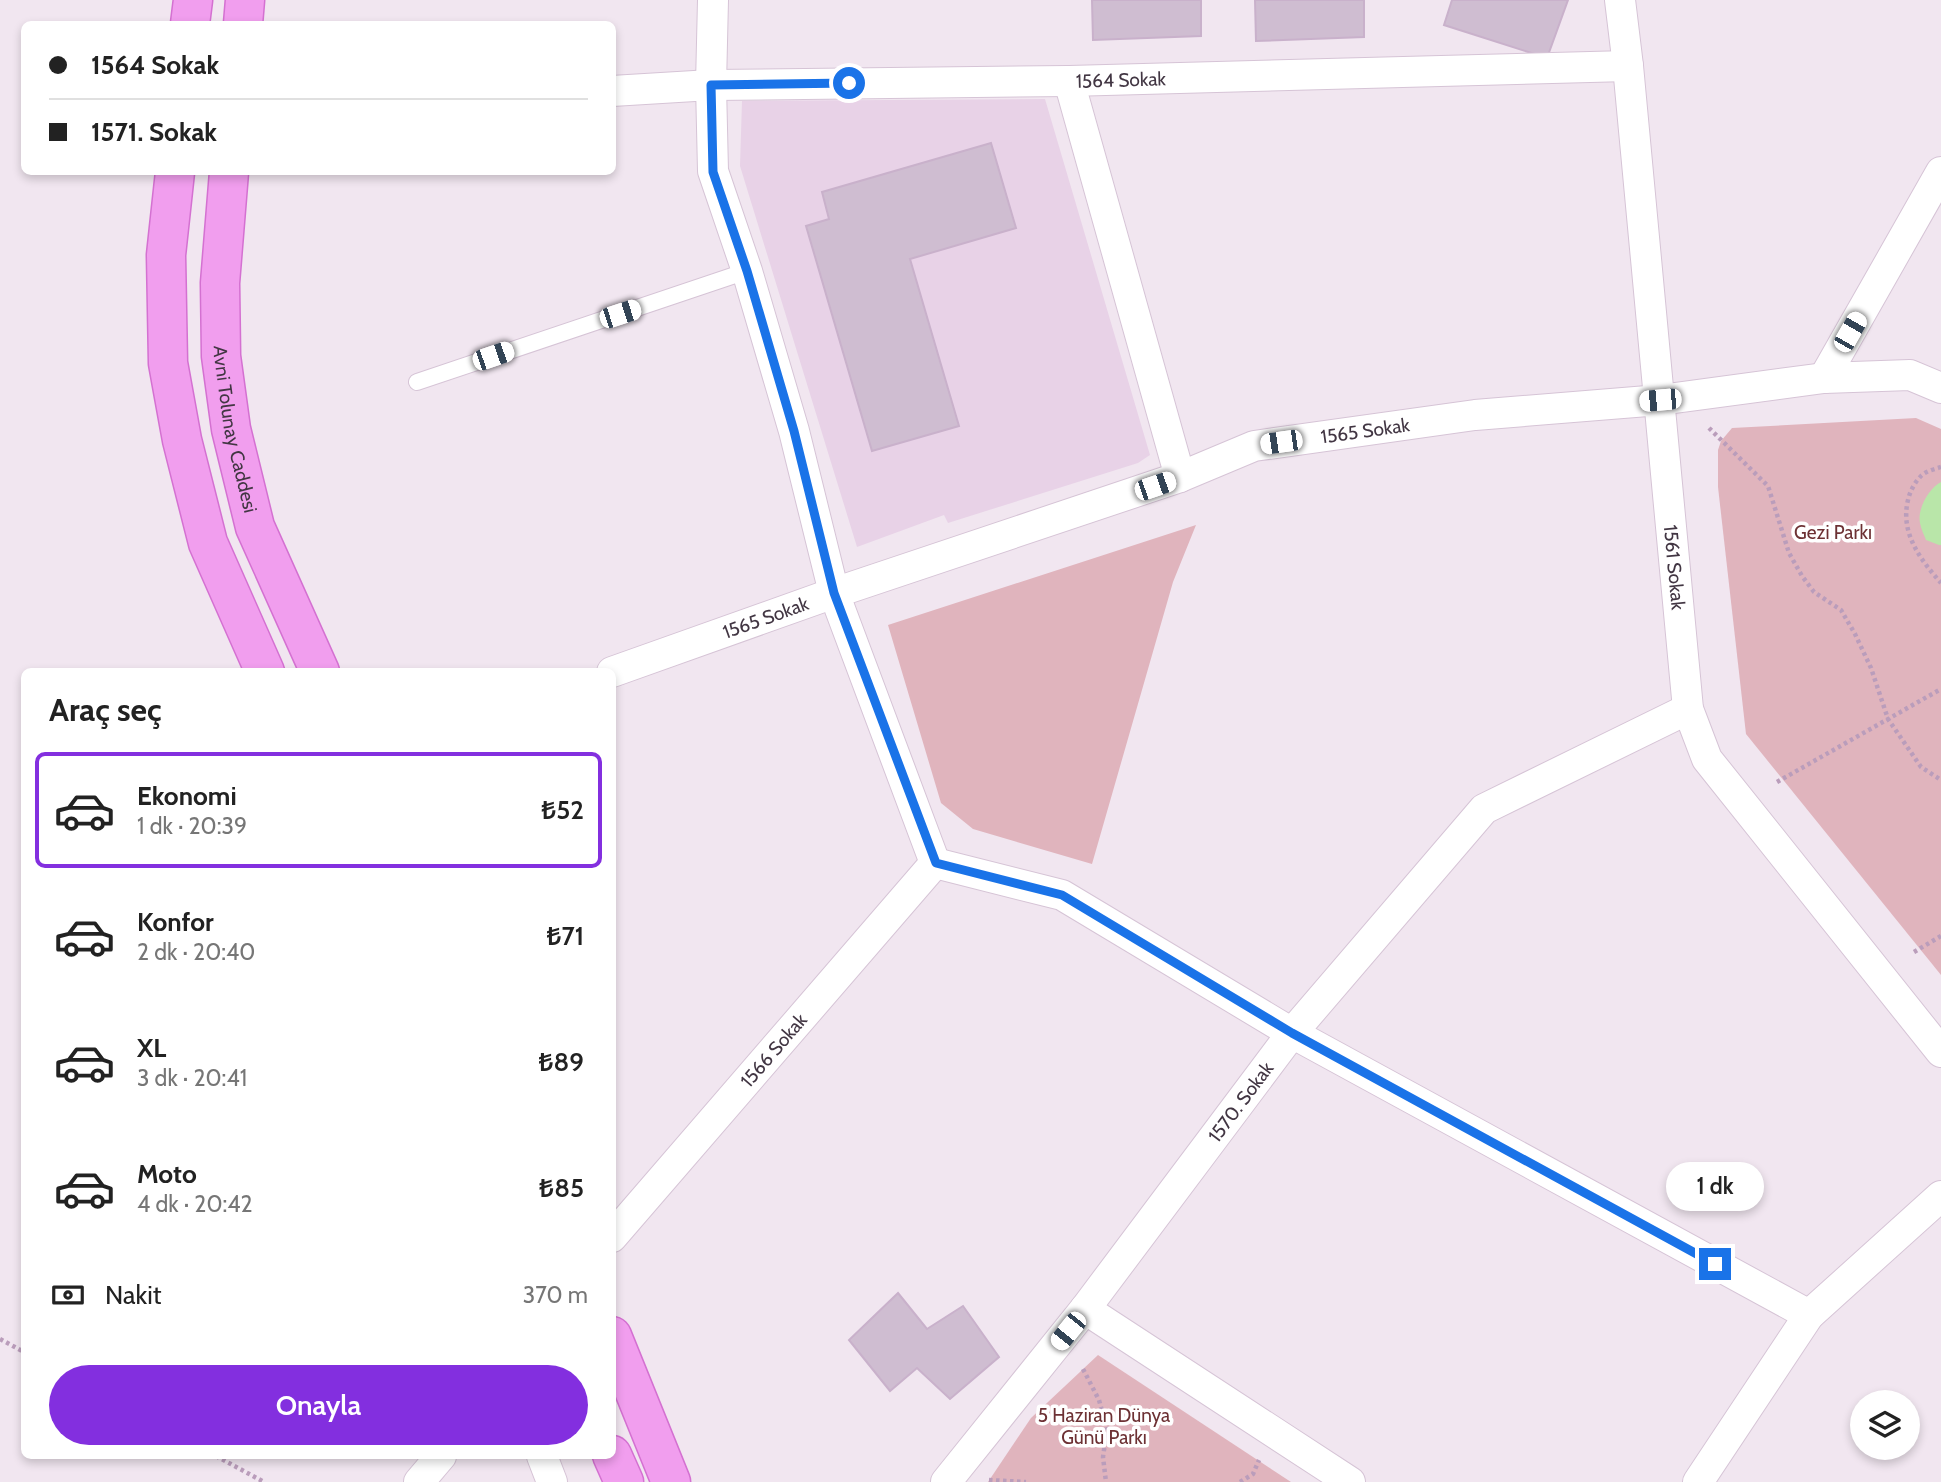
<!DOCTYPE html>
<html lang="tr">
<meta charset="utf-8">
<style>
:root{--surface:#fff;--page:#f2f2f2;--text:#222;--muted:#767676;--line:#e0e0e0;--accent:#832fdf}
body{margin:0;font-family:Cabin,sans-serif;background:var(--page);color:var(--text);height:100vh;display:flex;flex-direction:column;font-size:26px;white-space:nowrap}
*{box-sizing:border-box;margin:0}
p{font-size:23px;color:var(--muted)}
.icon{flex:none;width:38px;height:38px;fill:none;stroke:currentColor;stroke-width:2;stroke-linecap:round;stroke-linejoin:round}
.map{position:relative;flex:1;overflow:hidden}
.side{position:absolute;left:21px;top:668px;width:595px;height:791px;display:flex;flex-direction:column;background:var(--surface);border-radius:10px;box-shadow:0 4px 10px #0003}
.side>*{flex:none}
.top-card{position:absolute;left:21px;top:21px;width:595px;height:154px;border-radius:10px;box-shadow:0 4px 10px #0003;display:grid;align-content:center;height:154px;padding:0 28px;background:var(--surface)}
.buttons{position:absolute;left:1850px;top:1390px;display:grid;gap:14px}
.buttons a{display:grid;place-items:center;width:70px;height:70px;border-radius:50%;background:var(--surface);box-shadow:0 4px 10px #0003;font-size:35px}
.end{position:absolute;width:32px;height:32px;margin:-16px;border:9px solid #1a73e8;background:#fff;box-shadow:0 0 0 4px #fff}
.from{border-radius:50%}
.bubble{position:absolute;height:49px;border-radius:24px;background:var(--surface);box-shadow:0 4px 10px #0003;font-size:23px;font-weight:600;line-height:49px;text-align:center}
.car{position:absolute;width:21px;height:42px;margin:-21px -10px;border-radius:9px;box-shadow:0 0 5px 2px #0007;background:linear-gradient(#fff 24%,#345 0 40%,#fff 0 76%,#345 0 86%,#fff 0)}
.top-card b{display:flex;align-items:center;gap:24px;height:66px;font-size:26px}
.top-card b+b{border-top:2px solid var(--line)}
.top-card i{width:18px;height:18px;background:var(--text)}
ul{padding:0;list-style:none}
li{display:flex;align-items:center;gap:21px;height:116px;margin:0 14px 10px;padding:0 14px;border:4px solid transparent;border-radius:10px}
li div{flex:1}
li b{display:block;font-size:26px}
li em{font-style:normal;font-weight:600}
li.selected{border-color:var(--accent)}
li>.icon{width:63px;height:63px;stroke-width:1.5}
h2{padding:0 28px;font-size:32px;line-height:84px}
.pay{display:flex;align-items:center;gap:18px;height:77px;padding:0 28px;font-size:26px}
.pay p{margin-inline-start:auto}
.primary-button{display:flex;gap:14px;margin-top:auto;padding:14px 28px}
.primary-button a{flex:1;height:80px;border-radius:42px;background:var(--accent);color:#fff;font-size:28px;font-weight:600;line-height:80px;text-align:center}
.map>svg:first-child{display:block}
</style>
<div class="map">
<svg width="1941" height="1482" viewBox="0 0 1941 1482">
<rect width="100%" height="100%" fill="#f1e6f0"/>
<path fill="#e8d2e7" d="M1045,99L1150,455L1138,463L948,523L944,515L857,547L740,166L742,101Z"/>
<g fill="#e0b4bd">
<path d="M1916,418L1941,429V975L1746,734L1718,487V450L1721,441L1732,428Z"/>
<path d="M1196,525L1173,582L1092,864L973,829L941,803L888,625Z"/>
<path d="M1098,1355L1291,1482H988L1031,1418Z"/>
</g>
<path fill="#b9e6a9" d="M1941,482V545H1939L1926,540C1924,535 1921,529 1920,523C1917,509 1929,488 1941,482Z"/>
<g fill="#cfbdd1" stroke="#c9b1cb" stroke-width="2">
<path d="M1092,0H1201V36L1093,40Z"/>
<path d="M1255,0H1364V37L1256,41Z"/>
<path d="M1452,0H1568L1547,58L1444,25Z"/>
<path d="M991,143L1016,228L910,259L959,426L872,451L806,226L829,219L822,192Z"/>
<path d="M898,1293L927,1329L963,1306L999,1357L950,1399L917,1368L890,1391L849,1340Z"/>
</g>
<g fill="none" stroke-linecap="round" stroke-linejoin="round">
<g stroke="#d6c4d6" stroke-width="18">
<path id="service" d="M417,382L747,271"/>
</g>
<g stroke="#d6c4d6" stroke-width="32">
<g id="minor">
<path d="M713,0L711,85L713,171L747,271L794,431L834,593L935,863"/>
<path id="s1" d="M1620,0L1628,66L1688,709L1707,759L1941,1052"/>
<path d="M1069,81L1180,477"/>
<path id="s2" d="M612,91L711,85L1069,81L1628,66"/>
<path d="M1824,378L1941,172"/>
<path id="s3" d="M612,672L834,593L1180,477L1254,446L1475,415L1660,400L1824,378L1910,375L1941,388"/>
<path d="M935,863L1062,895L1292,1033L1809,1315"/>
<path id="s4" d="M612,1237L935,863"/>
<path d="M1085,1309L1350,1482"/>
<path d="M542,1456L552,1482"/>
<path d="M419,1482L441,1456"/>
<path id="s5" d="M946,1482L1085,1309L1292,1033L1484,809L1688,709"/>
<path d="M1698,1482L1809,1315L1941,1196"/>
</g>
</g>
<g stroke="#d471d1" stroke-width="41">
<g id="primary">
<path d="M190,24L193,0"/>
<path d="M243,24L245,0"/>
<path d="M175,172L166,255L168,363L182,440L208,543L265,672"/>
<path id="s6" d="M229,172L220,283L221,356L231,429L255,527L320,672"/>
<path d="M612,1336L671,1482"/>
<path d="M612,1455L624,1482"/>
</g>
</g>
<g stroke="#ba9dbb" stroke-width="4.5" stroke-dasharray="3.5 3.5" stroke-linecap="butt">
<path d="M1709,428L1768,486L1789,553L1802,576L1814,592L1841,610L1855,634L1871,668L1888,719L1921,767L1941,780"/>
<path d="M1941,467C1935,469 1926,471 1921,476C1915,482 1910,491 1908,500C1900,533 1920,559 1941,583"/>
<path d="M1777,782L1941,689"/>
<path d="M1914,952L1941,936"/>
<path d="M0,1339L24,1352"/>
<path d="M1083,1369L1099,1400L1107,1429L1103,1457L1106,1482"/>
<path d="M216,1456L264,1482"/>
<path d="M989,1480L1026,1482"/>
<path d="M1240,1482L1253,1474L1259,1460"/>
</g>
<use href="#service" stroke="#fff" stroke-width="16"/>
<use href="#minor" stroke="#fff" stroke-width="30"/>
<use href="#primary" stroke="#f19eee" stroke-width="38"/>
</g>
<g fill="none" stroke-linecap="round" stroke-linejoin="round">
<path stroke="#1a73e8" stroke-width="9" d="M849,83L711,85L713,172L747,271L794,431L834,593L936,863L1062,895L1292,1033L1715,1264"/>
</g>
<g text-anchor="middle" stroke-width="7" stroke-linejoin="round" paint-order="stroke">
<g font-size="19" fill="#423643" stroke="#fff">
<text dy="7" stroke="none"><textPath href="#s2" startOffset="509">1564 Sokak</textPath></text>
<text dy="7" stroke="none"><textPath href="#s6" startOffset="259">Avni Tolunay Caddesi</textPath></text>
<text dy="7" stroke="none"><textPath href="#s3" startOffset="793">1565 Sokak</textPath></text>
<text dy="7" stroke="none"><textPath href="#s1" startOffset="570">1561 Sokak</textPath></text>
<text dy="7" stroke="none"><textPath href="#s3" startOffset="163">1565 Sokak</textPath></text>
<text dy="7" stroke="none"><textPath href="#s4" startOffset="247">1566 Sokak</textPath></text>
<text dy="7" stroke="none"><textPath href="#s5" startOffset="481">1570. Sokak</textPath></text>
</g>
<g font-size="19" fill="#6d3134" stroke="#fff">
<text x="1833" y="539">Gezi Parkı</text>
<text x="1104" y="1422">5 Haziran Dünya<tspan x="1104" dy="22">Günü Parkı</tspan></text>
</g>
</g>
</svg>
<div class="buttons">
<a><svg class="icon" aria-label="layers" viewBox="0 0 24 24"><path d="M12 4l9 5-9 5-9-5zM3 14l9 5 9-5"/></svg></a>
</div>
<i class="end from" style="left:849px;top:83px"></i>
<i class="end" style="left:1715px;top:1264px"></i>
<div class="bubble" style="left:1666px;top:1162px;width:98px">1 dk</div>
<i class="car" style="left:620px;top:314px;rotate:72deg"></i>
<i class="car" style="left:1850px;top:332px;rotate:30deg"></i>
<i class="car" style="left:493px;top:356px;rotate:71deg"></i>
<i class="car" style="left:1660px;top:400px;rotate:265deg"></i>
<i class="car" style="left:1281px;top:442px;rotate:262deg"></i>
<i class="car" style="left:1155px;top:486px;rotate:71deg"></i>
<i class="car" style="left:1068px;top:1331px;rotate:219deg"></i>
<div class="top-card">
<b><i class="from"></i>1564 Sokak</b>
<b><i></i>1571. Sokak</b>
</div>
<section class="side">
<h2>Araç seç</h2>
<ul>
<li class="selected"><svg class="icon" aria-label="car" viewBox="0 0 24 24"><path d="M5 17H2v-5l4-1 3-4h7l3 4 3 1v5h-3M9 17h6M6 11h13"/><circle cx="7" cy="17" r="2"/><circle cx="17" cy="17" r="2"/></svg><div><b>Ekonomi</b><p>1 dk · 20:39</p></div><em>₺52</em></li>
<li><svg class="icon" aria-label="car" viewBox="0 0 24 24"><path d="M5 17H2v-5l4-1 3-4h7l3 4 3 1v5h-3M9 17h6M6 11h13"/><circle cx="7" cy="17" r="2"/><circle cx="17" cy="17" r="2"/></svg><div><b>Konfor</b><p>2 dk · 20:40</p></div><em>₺71</em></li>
<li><svg class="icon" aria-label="car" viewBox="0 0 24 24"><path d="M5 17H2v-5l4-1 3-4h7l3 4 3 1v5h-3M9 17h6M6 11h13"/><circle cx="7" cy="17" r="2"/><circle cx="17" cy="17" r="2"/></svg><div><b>XL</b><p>3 dk · 20:41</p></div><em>₺89</em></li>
<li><svg class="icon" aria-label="car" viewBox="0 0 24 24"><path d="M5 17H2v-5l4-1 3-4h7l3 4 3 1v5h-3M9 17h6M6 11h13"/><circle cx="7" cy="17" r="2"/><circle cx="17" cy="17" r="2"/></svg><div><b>Moto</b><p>4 dk · 20:42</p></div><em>₺85</em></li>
</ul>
<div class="pay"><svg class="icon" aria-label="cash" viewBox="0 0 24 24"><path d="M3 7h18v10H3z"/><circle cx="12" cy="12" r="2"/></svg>Nakit<p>370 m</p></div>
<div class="primary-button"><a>Onayla</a></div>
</section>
</div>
